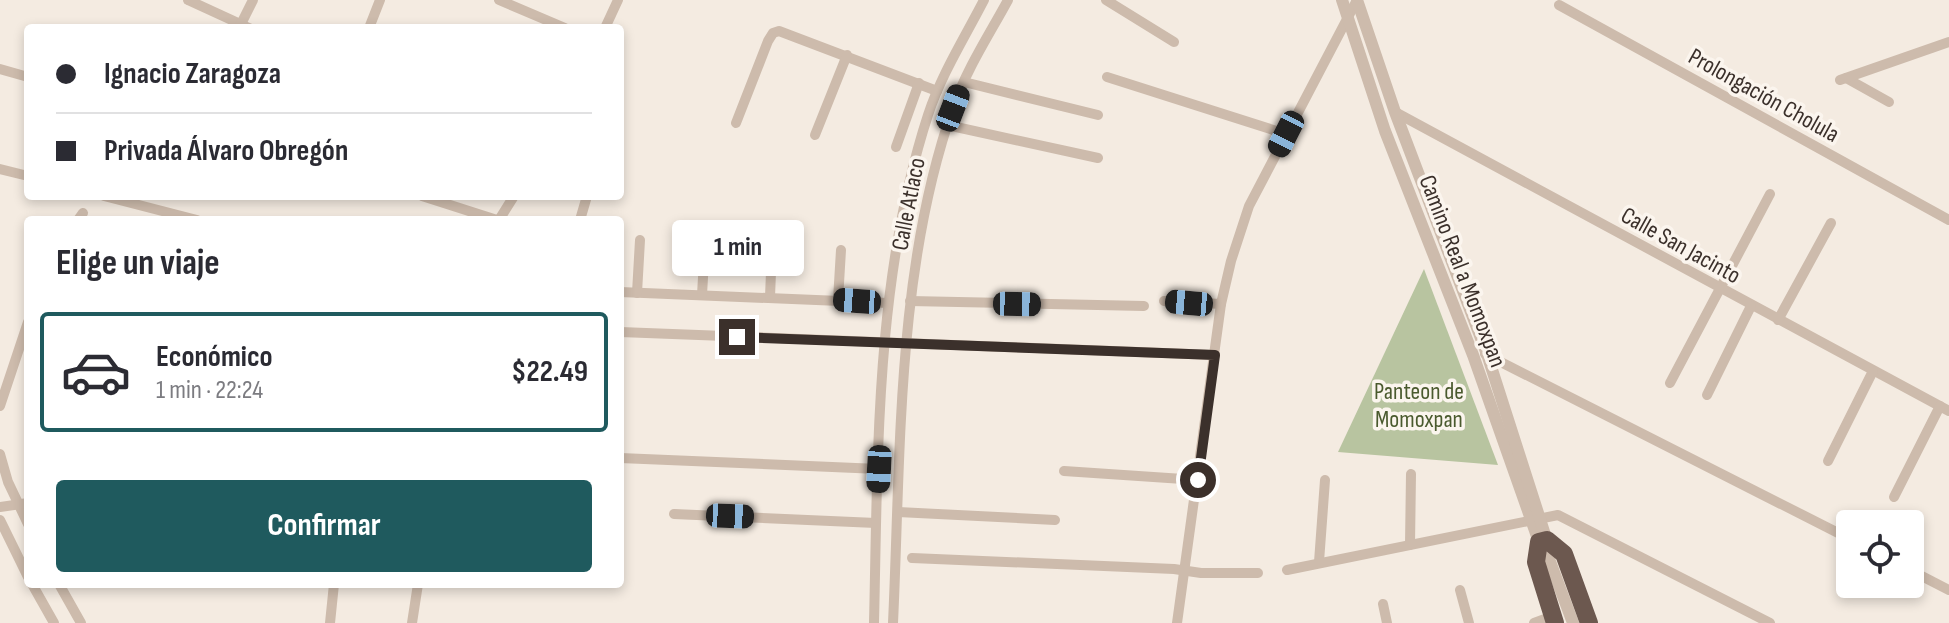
<!DOCTYPE html>
<html lang="es">
<meta charset="utf-8">
<style>
:root{--surface:#fff;--page:#f7f7f7;--text:#2b2b33;--muted:#7c7c81;--line:#e1e1e2;--accent:#1f5a5e}
body{margin:0;font-family:"Sofia Sans Condensed",sans-serif;background:var(--page);color:var(--text);height:100vh;display:flex;flex-direction:column;font-size:30px;white-space:nowrap}
*{box-sizing:border-box;margin:0}
p{font-size:26px;color:var(--muted)}
.icon{flex:none;width:44px;height:44px;fill:none;stroke:currentColor;stroke-width:2;stroke-linecap:round;stroke-linejoin:round}
.map{position:relative;flex:1;overflow:hidden}
.sheet{position:absolute;left:24px;top:216px;width:600px;height:372px;display:flex;flex-direction:column;background:var(--surface);border-radius:8px;box-shadow:0 4px 12px #0003}
.sheet>*{flex:none}
.guide{position:absolute;left:24px;top:24px;width:600px;height:176px;border-radius:8px;box-shadow:0 4px 12px #0003;display:grid;align-content:center;height:176px;padding:0 32px;background:var(--surface)}
.controls{position:absolute;left:1836px;top:510px;display:grid;gap:16px}
.controls a{display:grid;place-items:center;width:88px;height:88px;border-radius:8px;background:var(--surface);box-shadow:0 4px 12px #0003;font-size:40px}
.end{position:absolute;width:36px;height:36px;margin:-18px;border:10px solid #3b302b;background:#fff;box-shadow:0 0 0 4px #fff}
.from{border-radius:50%}
.bubble{position:absolute;height:56px;border-radius:8px;background:var(--surface);box-shadow:0 4px 12px #0003;font-size:26px;font-weight:700;line-height:56px;text-align:center}
.car{position:absolute;width:24px;height:48px;margin:-24px -12px;border-radius:10px;box-shadow:0 0 6px 2px #0007;background:linear-gradient(#222 24%,#8ab4d8 0 40%,#222 0 76%,#8ab4d8 0 86%,#222 0)}
.guide b{display:flex;align-items:center;gap:28px;height:76px;font-size:30px}
.guide b+b{border-top:2px solid var(--line)}
.guide i{width:20px;height:20px;background:var(--text)}
ul{padding:0;list-style:none}
li{display:flex;align-items:center;gap:24px;height:120px;margin:0 16px 12px;padding:0 16px;border:4px solid transparent;border-radius:8px}
li div{flex:1}
li b{display:block;font-size:30px}
li em{font-style:normal;font-weight:700}
li.selected{border-color:var(--accent)}
li>.icon{width:72px;height:72px;stroke-width:1.5}
h2{padding:0 32px;font-size:36px;line-height:96px}
.cta{display:flex;gap:16px;margin-top:auto;padding:16px 32px}
.cta a{flex:1;height:92px;border-radius:8px;background:var(--accent);color:#fff;font-size:32px;font-weight:700;line-height:92px;text-align:center}
.map>svg:first-child{display:block}
</style>
<div class="map">
<svg width="1949" height="623" viewBox="0 0 1949 623">
<rect width="100%" height="100%" fill="#f4ebe1"/>
<path fill="#b8c4a0" d="M1424,269L1498,465L1338,452Z"/>
<g fill="none" stroke-linecap="round" stroke-linejoin="round">
<g stroke="#cdbbac" stroke-width="10">
<path d="M188,0L249,28"/>
<path d="M499,0L565,28"/>
<path d="M1106,0L1174,42"/>
<path d="M1559,5L1949,220"/>
<path d="M239,28L253,0"/>
<path d="M369,28L380,0"/>
<path d="M605,28L618,0"/>
<path d="M0,69L28,77"/>
<path d="M1107,77L1286,134"/>
<path d="M1846,78L1889,102"/>
<path d="M1840,80L1949,42"/>
<path d="M964,82L1098,115"/>
<path d="M1395,112L1949,411"/>
<path d="M736,123L768,41L773,33L779,31L937,91"/>
<path d="M947,125L1098,158"/>
<path d="M815,135L847,55"/>
<path d="M896,147L919,83"/>
<path d="M0,169L28,176"/>
<path d="M104,196L197,220"/>
<path d="M422,196L497,220"/>
<path d="M78,220L83,213"/>
<path d="M499,220L514,196"/>
<path d="M580,220L587,196"/>
<path d="M620,292L888,303"/>
<path d="M637,293L640,240"/>
<path d="M702,295L705,242"/>
<path d="M770,297L772,247"/>
<path d="M838,300L841,250"/>
<path d="M910,301L1144,306"/>
<path d="M1164,301L1221,304"/>
<path d="M1778,320L1831,223"/>
<path d="M620,332L1215,355"/>
<path d="M1485,354L1850,539"/>
<path d="M1670,383L1770,194"/>
<path d="M1707,395L1751,306"/>
<path d="M0,406L28,322"/>
<path d="M0,454L8,482L28,524"/>
<path d="M620,458L879,469"/>
<path d="M1828,461L1873,371"/>
<path d="M1064,471L1198,480"/>
<path d="M1894,497L1940,406"/>
<path d="M0,507L28,503"/>
<path d="M898,512L1055,520"/>
<path d="M674,514L876,523"/>
<path d="M0,520L28,577"/>
<path d="M1410,545L1411,474"/>
<path d="M912,558L1174,569L1201,573H1258"/>
<path d="M1319,562L1325,480"/>
<path d="M1287,570L1558,515L1770,623"/>
<path d="M1910,570L1949,590"/>
<path d="M32,584L54,623"/>
<path d="M59,584L81,623"/>
<path d="M1460,590L1469,623"/>
<path d="M1383,604L1387,623"/>
<path d="M330,623L334,584"/>
<path d="M412,623L418,584"/>
<path d="M874,623C878,454 875,278 928,115C941,75 965,37 984,0"/>
<path d="M893,623C901,453 896,270 953,108C966,70 989,35 1008,0"/>
<path d="M1177,623L1221,304L1231,261L1249,206L1357,0"/>
<path d="M1534,623L1553,616"/>
</g>
<g stroke="#cdbbac" stroke-width="12">
<path d="M1342,0L1385,131L1473,355L1539,542L1548,556L1573,623"/>
<path d="M1357,0L1395,112L1487,354L1547,541"/>
</g>
<path stroke="#6c584f" stroke-width="18" d="M1555,623L1536,562L1539,542L1547,540L1564,554L1589,623"/>
</g>
<g fill="none" stroke-linecap="round" stroke-linejoin="round">
<path stroke="#3b302b" stroke-width="10" d="M737,337L1215,355L1198,480"/>
</g>
<g text-anchor="middle" stroke-width="7" stroke-linejoin="round" paint-order="stroke">
<g font-size="24" fill="#3b302b" stroke="#fbf5ee">
<text transform="translate(1764 95) rotate(29)" y="8">Prolongación Cholula</text>
<text transform="translate(908 204) rotate(-79)" y="8">Calle Atlaco</text>
<text transform="translate(1681 245) rotate(29)" y="8">Calle San Jacinto</text>
<text transform="translate(1463 271) rotate(69)" y="8">Camino Real a Momoxpan</text>
</g>
<g font-size="24" fill="#4a5a2e" stroke="#fbf5ee">
<text x="1419" y="399">Panteon de<tspan x="1419" dy="28">Momoxpan</tspan></text>
</g>
</g>
</svg>
<div class="controls">
<a><svg class="icon" aria-label="locate" viewBox="0 0 24 24"><circle cx="12" cy="12" r="6"/><path d="M12 2v4M12 18v4M2 12h4M18 12h4"/></svg></a>
</div>
<i class="end from" style="left:1198px;top:480px"></i>
<i class="end" style="left:737px;top:337px"></i>
<div class="bubble" style="left:672px;top:220px;width:132px">1 min</div>
<i class="car" style="left:953px;top:108px;rotate:21deg"></i>
<i class="car" style="left:1286px;top:134px;rotate:207deg"></i>
<i class="car" style="left:857px;top:301px;rotate:274deg"></i>
<i class="car" style="left:1189px;top:303px;rotate:275deg"></i>
<i class="car" style="left:1017px;top:304px;rotate:91deg"></i>
<i class="car" style="left:879px;top:469px;rotate:183deg"></i>
<i class="car" style="left:730px;top:516px;rotate:92deg"></i>
<div class="guide">
<b><i class="from"></i>Ignacio Zaragoza</b>
<b><i></i>Privada Álvaro Obregón</b>
</div>
<section class="sheet">
<h2>Elige un viaje</h2>
<ul>
<li class="selected"><svg class="icon" aria-label="car" viewBox="0 0 24 24"><path d="M5 17H2v-5l4-1 3-4h7l3 4 3 1v5h-3M9 17h6M6 11h13"/><circle cx="7" cy="17" r="2"/><circle cx="17" cy="17" r="2"/></svg><div><b>Económico</b><p>1 min · 22:24</p></div><em>$22.49</em></li>
</ul>
<div class="cta"><a>Confirmar</a></div>
</section>
</div>
